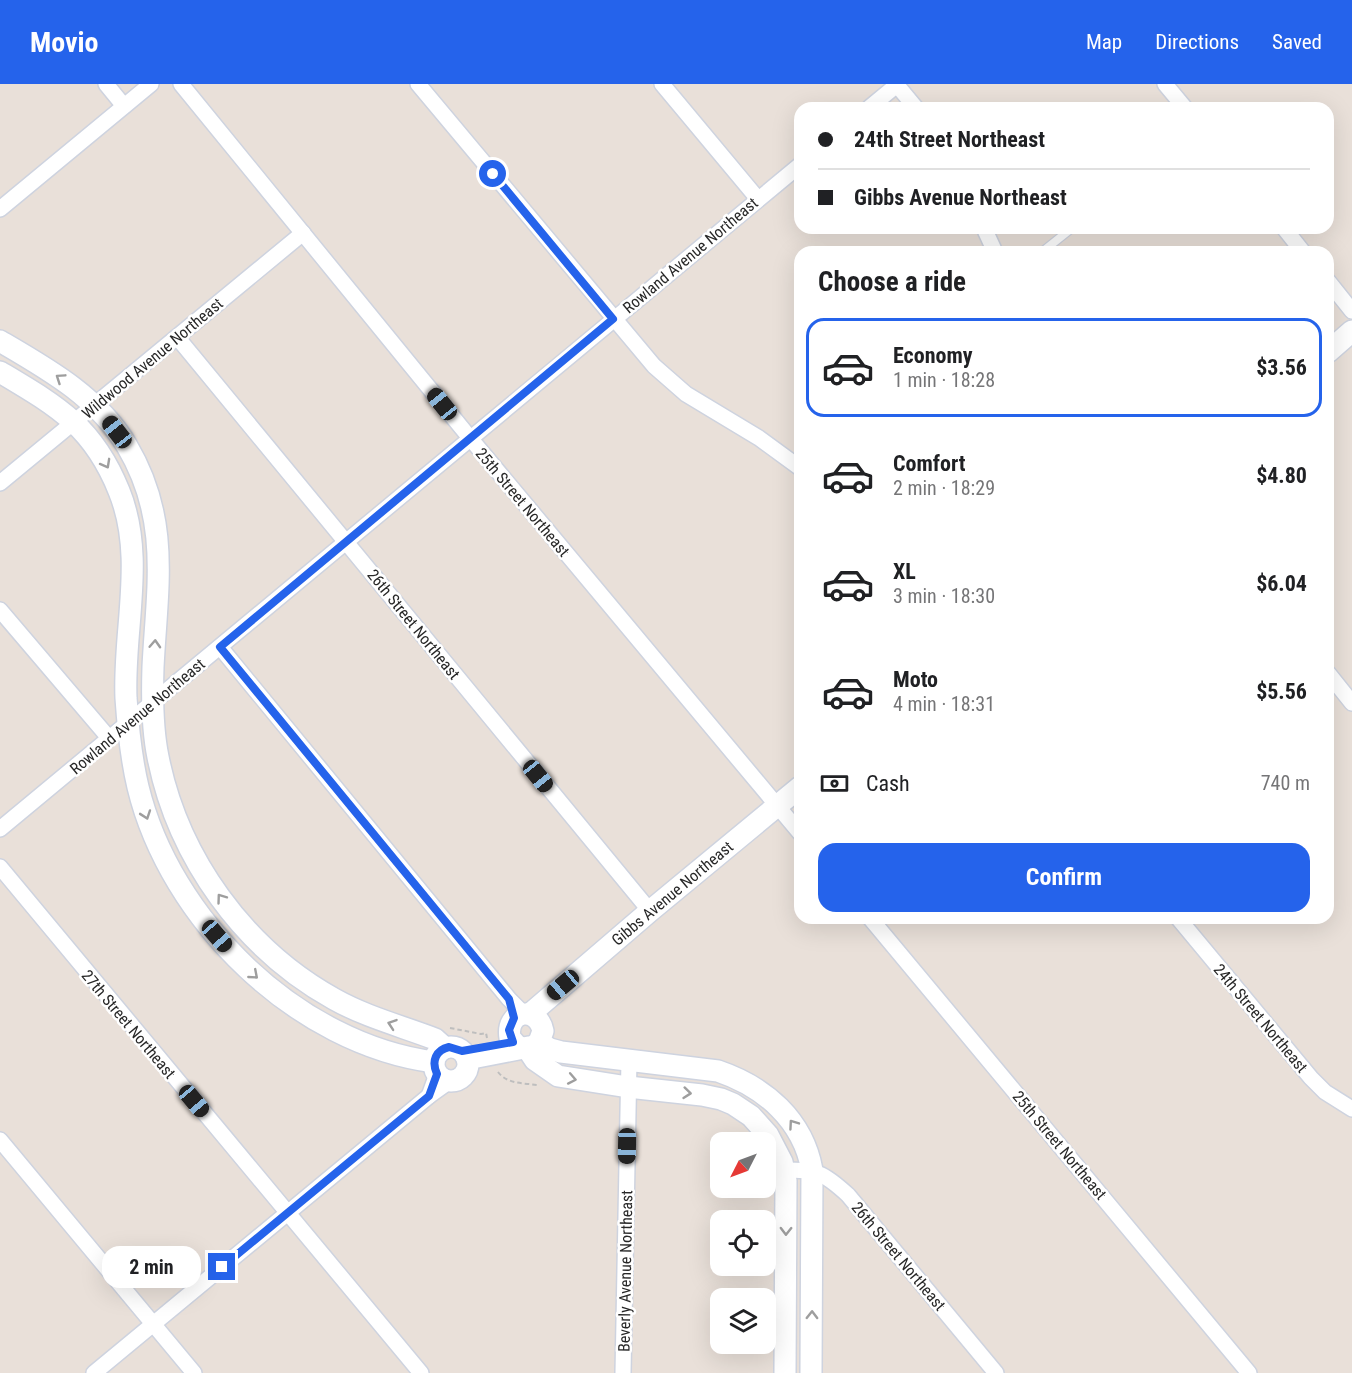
<!DOCTYPE html>
<meta charset="utf-8">
<style>
:root{--surface:#fff;--page:#f6f6f6;--text:#202124;--muted:#757577;--line:#e0e0e0;--accent:#2563eb}
body{margin:0;font-family:"Roboto Condensed",sans-serif;background:var(--page);color:var(--text);height:100vh;display:flex;flex-direction:column;font-size:22px;white-space:nowrap}
*{box-sizing:border-box;margin:0}
p{font-size:20px;color:var(--muted)}
.icon{flex:none;width:33px;height:33px;fill:none;stroke:currentColor;stroke-width:2;stroke-linecap:round;stroke-linejoin:round}
.map{position:relative;flex:1;overflow:hidden}
.panel{position:absolute;left:794px;top:162px;width:540px;height:678px;display:flex;flex-direction:column;background:var(--surface);border-radius:18px;box-shadow:0 6px 24px #0002}
.panel>*{flex:none}
.guide{position:absolute;left:794px;top:18px;width:540px;height:132px;border-radius:18px;box-shadow:0 6px 24px #0002;display:grid;align-content:center;height:132px;padding:0 24px;background:var(--surface)}
.needle{width:39px;rotate:228deg}
.buttons{position:absolute;left:710px;top:1048px;display:grid;gap:12px}
.buttons a{display:grid;place-items:center;width:66px;height:66px;border-radius:12px;background:var(--surface);box-shadow:0 6px 24px #0002;font-size:30px}
.end{position:absolute;width:27px;height:27px;margin:-14px;border:8px solid #2563eb;background:#fff;box-shadow:0 0 0 3px #fff}
.from{border-radius:50%}
.bubble{position:absolute;height:42px;border-radius:18px;background:var(--surface);box-shadow:0 6px 24px #0002;font-size:20px;font-weight:700;line-height:42px;text-align:center}
.car{position:absolute;width:18px;height:36px;margin:-18px -9px;border-radius:8px;box-shadow:0 0 4px 2px #0007;background:linear-gradient(#222 24%,#8ab4d8 0 40%,#222 0 76%,#8ab4d8 0 86%,#222 0)}
.guide b{display:flex;align-items:center;gap:21px;height:57px;font-size:22px}
.guide b+b{border-top:2px solid var(--line)}
.guide i{width:15px;height:15px;background:var(--text)}
ul{padding:0;list-style:none}
li{display:flex;align-items:center;gap:18px;height:99px;margin:0 12px 9px;padding:0 12px;border:3px solid transparent;border-radius:18px}
li div{flex:1}
li b{display:block;font-size:22px}
li em{font-style:normal;font-weight:700}
li.selected{border-color:var(--accent)}
li>.icon{width:54px;height:54px;stroke-width:1.5}
h2{padding:0 24px;font-size:27px;line-height:72px}
.pay{display:flex;align-items:center;gap:15px;height:66px;padding:0 24px;font-size:22px}
.pay p{margin-inline-start:auto}
.primary-button{display:flex;gap:12px;margin-top:auto;padding:12px 24px}
.primary-button a{flex:1;height:69px;border-radius:18px;background:var(--accent);color:#fff;font-size:24px;font-weight:700;line-height:69px;text-align:center}
header{display:flex;align-items:center;gap:36px;box-sizing:border-box;height:84px;padding:0 30px;background:var(--accent);color:#fff}
header strong{font-size:28px}
nav{display:flex;gap:33px;margin-inline-start:auto;font-size:21px}
.map>svg:first-child{display:block}
</style>
<header>
<strong>Movio</strong>
<nav><a>Map</a><a>Directions</a><a>Saved</a></nav>
</header>
<div class="map">
<svg width="1352" height="1289" viewBox="0 0 1352 1289">
<rect width="100%" height="100%" fill="#e9e0d9"/>
<g fill="none" stroke-linecap="round" stroke-linejoin="round">
<g stroke="#ced3df" stroke-width="10">
<path id="lane" d="M1042,168L1072,144"/>
</g>
<g stroke="#ced3df" stroke-width="18">
<g id="street">
<path d="M106,0L124,22"/>
<path d="M181,0L470,354L800,749"/>
<path d="M418,0L654,282L686,310L759,354L800,384"/>
<path d="M662,0L758,115"/>
<path d="M896,0L916,24"/>
<path d="M1165,0L1185,24"/>
<path d="M869,24L898,0"/>
<path d="M0,125L151,0"/>
<path d="M984,144L995,168"/>
<path d="M1284,144L1303,168"/>
<path d="M1328,197L1352,227"/>
<path d="M177,253L650,827"/>
<path d="M0,399L303,149"/>
<path d="M0,526L109,654"/>
<path d="M220,563L509,915L524,930"/>
<path d="M1328,589L1352,619"/>
<path d="M0,745L800,81"/>
<path d="M0,783L421,1289"/>
<path d="M870,834L1249,1289"/>
<path d="M1178,834L1311,994L1325,1008L1352,1025"/>
<path d="M429,1012L437,990"/>
<path d="M0,1056L194,1289"/>
<path d="M784,1086C817,1086 823,1088 848,1111L996,1289"/>
<path d="M94,1289L429,1012L450,997"/>
<path d="M623,1289L629,976"/>
</g>
</g>
<g stroke="#ced3df" stroke-width="24">
<g id="secondary">
<path d="M0,257C48,285 98,313 127,362C171,436 157,503 153,583C152,613 152,644 158,673C178,774 244,865 334,915C366,933 401,942 435,955L445,964"/>
<path d="M1328,268L1352,247"/>
<path d="M0,288C57,322 93,342 119,407C146,473 123,545 126,614C128,643 131,674 138,703C170,836 297,960 434,978"/>
<path d="M530,930L650,827L800,703"/>
<path d="M539,958L550,965L561,968L718,987C765,1003 803,1036 812,1086L811,1289"/>
<circle cx="451" cy="980" r="17"/>
<path d="M527,964L535,976L558,992L628,1003L702,1011L721,1015L733,1020L751,1032L768,1051L782,1078L786,1097L785,1289"/>
<path d="M467,975L534,962L539,958L543,947C538,921 505,926 510,954L517,962L523,964"/>
</g>
</g>
<g stroke="#bebebe" stroke-width="2" stroke-dasharray="4.5 3" stroke-linecap="butt">
<path d="M450,944L481,950L486,949L487,954"/>
<path d="M498,988C507,1000 523,999 537,1001"/>
</g>
<use href="#lane" stroke="#fff" stroke-width="8"/>
<use href="#street" stroke="#fff" stroke-width="15"/>
<use href="#secondary" stroke="#fff" stroke-width="21"/>
</g>
<defs><path id="oneway-chevron" d="M-2-3.5L2.5 0L-2 3.5" fill="none" stroke-width="1.6" stroke-linecap="round" stroke-linejoin="round" transform="scale(1.5)"/></defs>
<g stroke="#9e9e9e">
<use href="#oneway-chevron" transform="translate(60 294) rotate(-146)"/>
<use href="#oneway-chevron" transform="translate(106 380) rotate(61)"/>
<use href="#oneway-chevron" transform="translate(155 560) rotate(-87)"/>
<use href="#oneway-chevron" transform="translate(146 731) rotate(71)"/>
<use href="#oneway-chevron" transform="translate(221 814) rotate(-126)"/>
<use href="#oneway-chevron" transform="translate(254 891) rotate(41)"/>
<use href="#oneway-chevron" transform="translate(392 940) rotate(-161)"/>
<use href="#oneway-chevron" transform="translate(572 995) rotate(11)"/>
<use href="#oneway-chevron" transform="translate(687 1009) rotate(6)"/>
<use href="#oneway-chevron" transform="translate(793 1040) rotate(-125)"/>
<use href="#oneway-chevron" transform="translate(786 1147) rotate(91)"/>
<use href="#oneway-chevron" transform="translate(812 1231) rotate(-89)"/>
</g>
<g fill="none" stroke-linecap="round" stroke-linejoin="round">
<path stroke="#2563eb" stroke-width="8" d="M222,1183L429,1012L437,990C431,977 436,966 449,963L462,967L513,958L509,946L514,934L509,915L220,563L613,235L493,90"/>
</g>
<g text-anchor="middle" stroke-width="5" stroke-linejoin="round" paint-order="stroke">
<g font-size="16" fill="#272727" stroke="#fff">
<text transform="translate(690 171) rotate(-40)" y="6">Rowland Avenue Northeast</text>
<text transform="translate(152 274) rotate(-40)" y="6">Wildwood Avenue Northeast</text>
<text transform="translate(523 418) rotate(50)" y="6">25th Street Northeast</text>
<text transform="translate(414 540) rotate(51)" y="6">26th Street Northeast</text>
<text transform="translate(137 632) rotate(-40)" y="6">Rowland Avenue Northeast</text>
<text transform="translate(672 809) rotate(-40)" y="6">Gibbs Avenue Northeast</text>
<text transform="translate(1261 934) rotate(50)" y="6">24th Street Northeast</text>
<text transform="translate(129 940) rotate(50)" y="6">27th Street Northeast</text>
<text transform="translate(1060 1061) rotate(50)" y="6">25th Street Northeast</text>
<text transform="translate(899 1172) rotate(50)" y="6">26th Street Northeast</text>
<text transform="translate(625 1187) rotate(-89)" y="6">Beverly Avenue Northeast</text>
</g>
</g>
</svg>
<div class="buttons">
<a><svg class="needle" viewBox="-14 -14 28 28"><path d="M0-13l5 13h-10z" fill="#e53935"/><path d="M0 13l5-13h-10z" fill="#757577"/></svg></a>
<a><svg class="icon" aria-label="locate" viewBox="0 0 24 24"><circle cx="12" cy="12" r="6"/><path d="M12 2v4M12 18v4M2 12h4M18 12h4"/></svg></a>
<a><svg class="icon" aria-label="layers" viewBox="0 0 24 24"><path d="M12 4l9 5-9 5-9-5zM3 14l9 5 9-5"/></svg></a>
</div>
<i class="end from" style="left:493px;top:90px"></i>
<i class="end" style="left:222px;top:1183px"></i>
<div class="bubble" style="left:102px;top:1162px;width:99px">2 min</div>
<i class="car" style="left:442px;top:320px;rotate:321deg"></i>
<i class="car" style="left:117px;top:348px;rotate:322deg"></i>
<i class="car" style="left:538px;top:692px;rotate:141deg"></i>
<i class="car" style="left:217px;top:852px;rotate:139deg"></i>
<i class="car" style="left:563px;top:901px;rotate:230deg"></i>
<i class="car" style="left:194px;top:1017px;rotate:140deg"></i>
<i class="car" style="left:627px;top:1062px;rotate:181deg"></i>
<div class="guide">
<b><i class="from"></i>24th Street Northeast</b>
<b><i></i>Gibbs Avenue Northeast</b>
</div>
<section class="panel">
<h2>Choose a ride</h2>
<ul>
<li class="selected"><svg class="icon" aria-label="car" viewBox="0 0 24 24"><path d="M5 17H2v-5l4-1 3-4h7l3 4 3 1v5h-3M9 17h6M6 11h13"/><circle cx="7" cy="17" r="2"/><circle cx="17" cy="17" r="2"/></svg><div><b>Economy</b><p>1 min · 18:28</p></div><em>$3.56</em></li>
<li><svg class="icon" aria-label="car" viewBox="0 0 24 24"><path d="M5 17H2v-5l4-1 3-4h7l3 4 3 1v5h-3M9 17h6M6 11h13"/><circle cx="7" cy="17" r="2"/><circle cx="17" cy="17" r="2"/></svg><div><b>Comfort</b><p>2 min · 18:29</p></div><em>$4.80</em></li>
<li><svg class="icon" aria-label="car" viewBox="0 0 24 24"><path d="M5 17H2v-5l4-1 3-4h7l3 4 3 1v5h-3M9 17h6M6 11h13"/><circle cx="7" cy="17" r="2"/><circle cx="17" cy="17" r="2"/></svg><div><b>XL</b><p>3 min · 18:30</p></div><em>$6.04</em></li>
<li><svg class="icon" aria-label="car" viewBox="0 0 24 24"><path d="M5 17H2v-5l4-1 3-4h7l3 4 3 1v5h-3M9 17h6M6 11h13"/><circle cx="7" cy="17" r="2"/><circle cx="17" cy="17" r="2"/></svg><div><b>Moto</b><p>4 min · 18:31</p></div><em>$5.56</em></li>
</ul>
<div class="pay"><svg class="icon" aria-label="cash" viewBox="0 0 24 24"><path d="M3 7h18v10H3z"/><circle cx="12" cy="12" r="2"/></svg>Cash<p>740 m</p></div>
<div class="primary-button"><a>Confirm</a></div>
</section>
</div>
